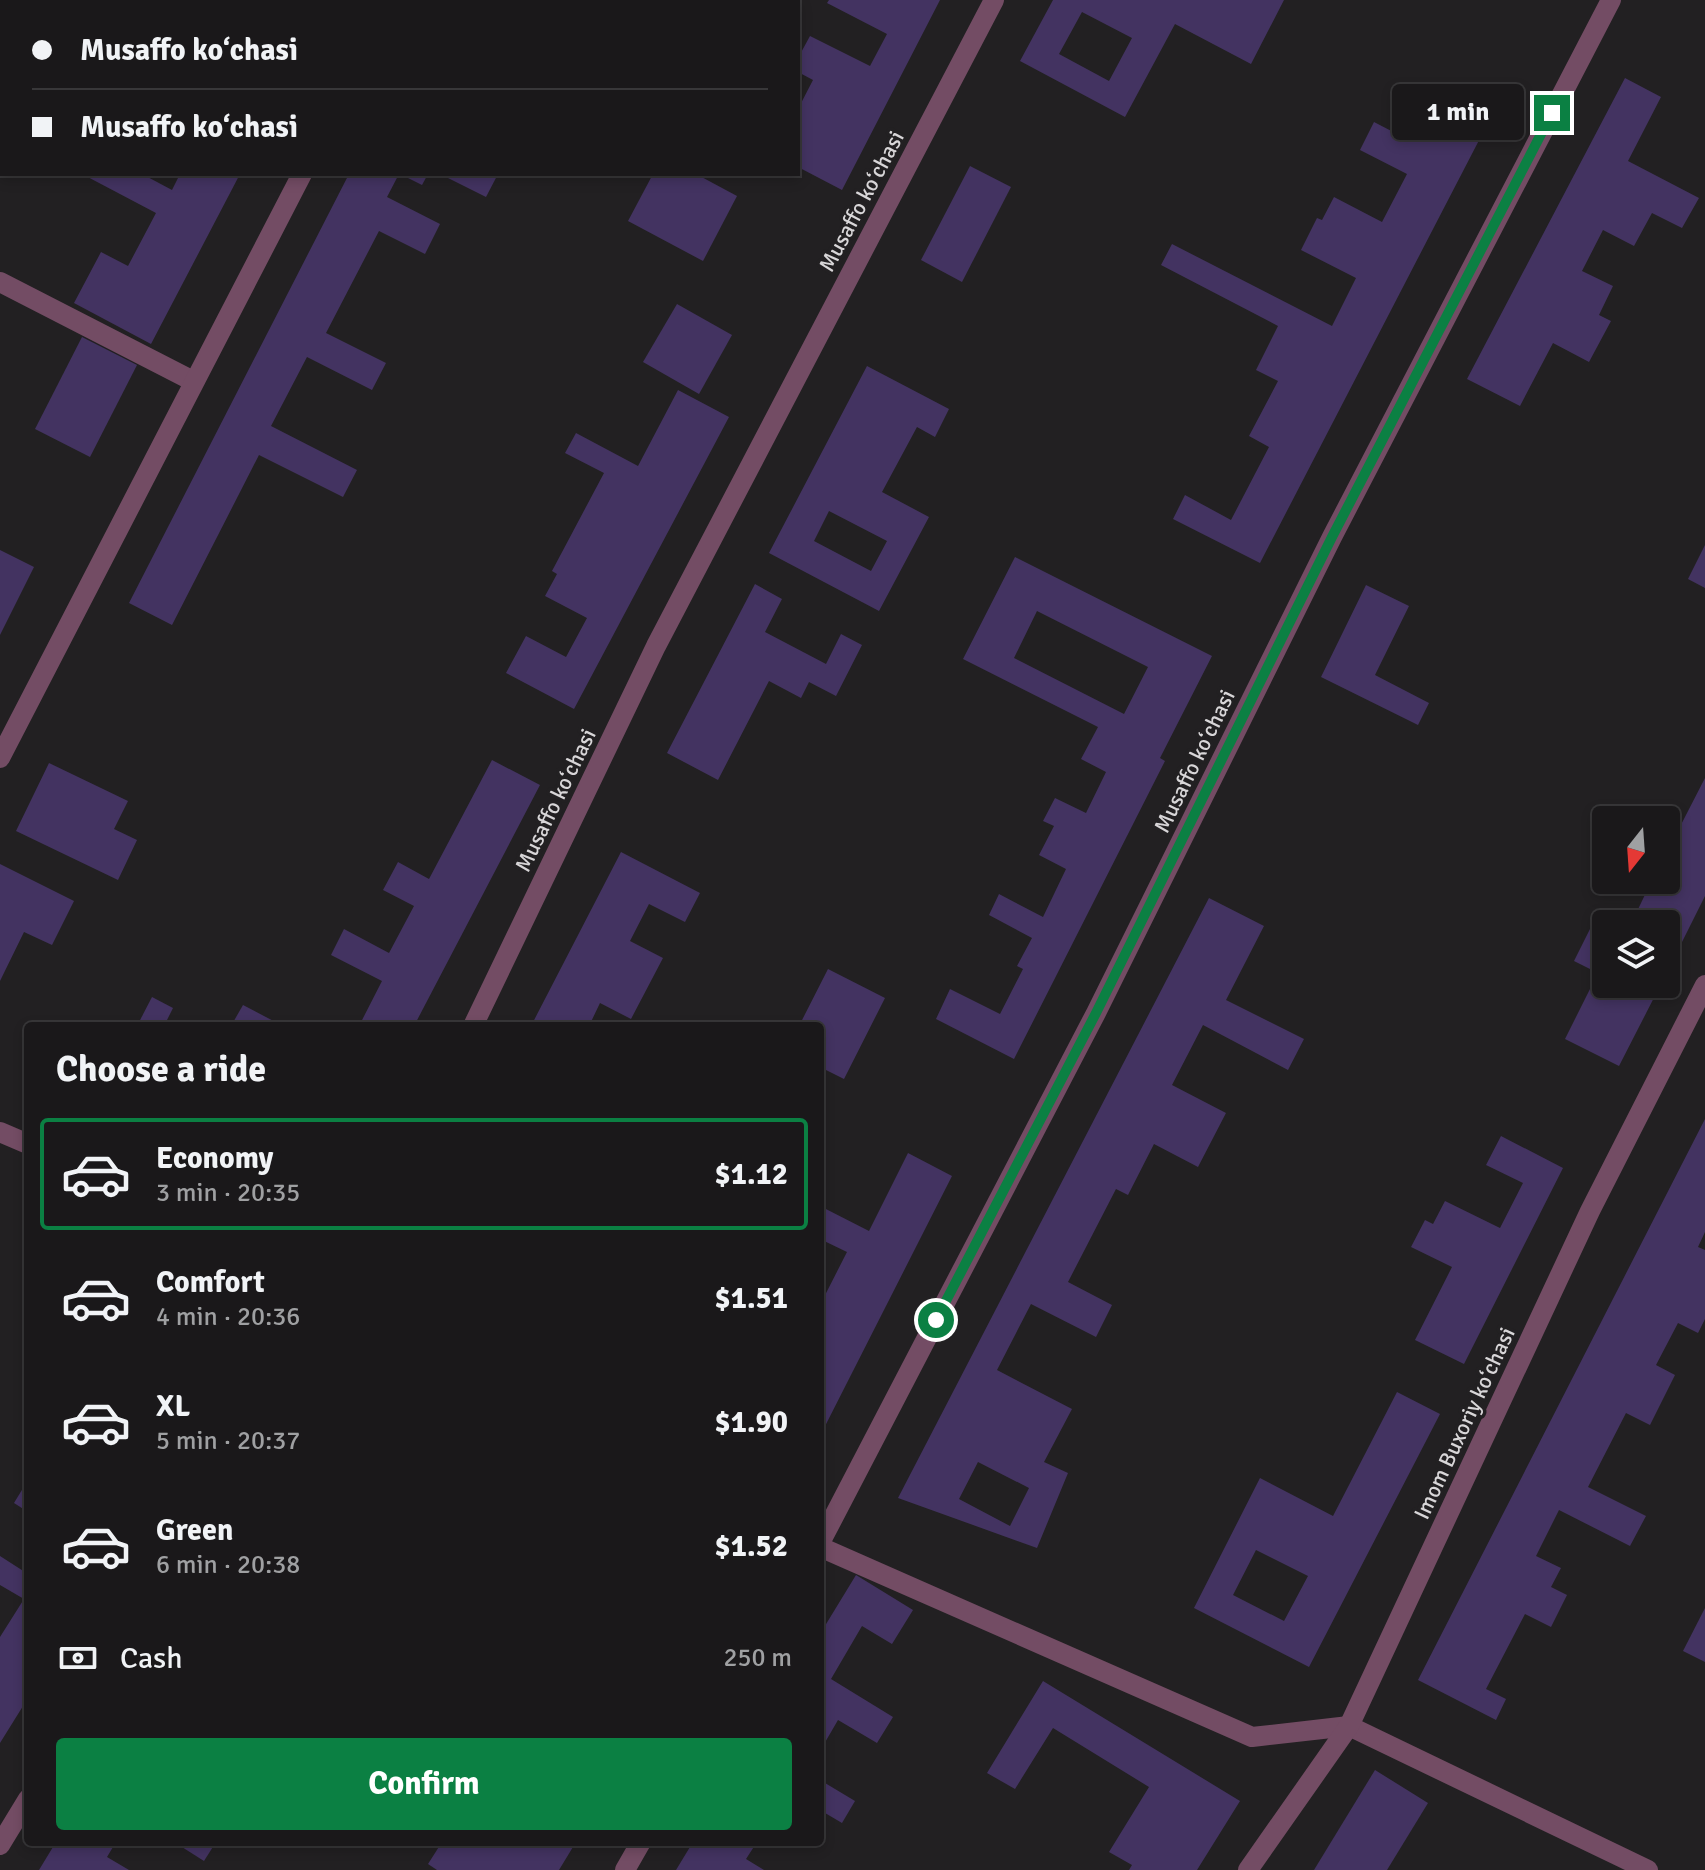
<!DOCTYPE html>
<meta charset="utf-8">
<style>
:root{--surface:#1a181a;--page:#232123;--text:#f1f3f6;--muted:#9fa0a2;--line:#383739;--accent:#0b8043}
body{margin:0;font-family:Signika,sans-serif;background:var(--page);color:var(--text);height:100vh;display:flex;flex-direction:column;font-size:30px;white-space:nowrap}
*{box-sizing:border-box;margin:0}
p{font-size:26px;color:var(--muted)}
.icon{flex:none;width:44px;height:44px;fill:none;stroke:currentColor;stroke-width:2;stroke-linecap:round;stroke-linejoin:round}
.map{position:relative;flex:1;overflow:hidden}
.details{position:absolute;left:24px;top:1022px;width:800px;height:824px;display:flex;flex-direction:column;background:var(--surface);border-radius:8px;box-shadow:0 4px 12px #0003,0 0 0 2px var(--line)}
.details>*{flex:none}
.guide{position:absolute;left:0px;top:0px;width:800px;height:176px;box-shadow:0 4px 12px #0003,0 0 0 2px var(--line);display:grid;align-content:center;height:176px;padding:0 32px;background:var(--surface)}
.needle{width:52px;rotate:197deg}
.controls{position:absolute;left:1592px;top:806px;display:grid;gap:16px}
.controls a{display:grid;place-items:center;width:88px;height:88px;border-radius:8px;background:var(--surface);box-shadow:0 4px 12px #0003,0 0 0 2px var(--line);font-size:40px}
.end{position:absolute;width:36px;height:36px;margin:-18px;border:10px solid #0b8043;background:#fff;box-shadow:0 0 0 4px #fff}
.from{border-radius:50%}
.bubble{position:absolute;height:56px;border-radius:8px;background:var(--surface);box-shadow:0 4px 12px #0003,0 0 0 2px var(--line);font-size:26px;font-weight:700;line-height:56px;text-align:center}
.guide b{display:flex;align-items:center;gap:28px;height:76px;font-size:30px}
.guide b+b{border-top:2px solid var(--line)}
.guide i{width:20px;height:20px;background:var(--text)}
ul{padding:0;list-style:none}
li{display:flex;align-items:center;gap:24px;height:112px;margin:0 16px 12px;padding:0 16px;border:4px solid transparent;border-radius:8px}
li div{flex:1}
li b{display:block;font-size:30px}
li em{font-style:normal;font-weight:700}
li.active{border-color:var(--accent)}
li>.icon{width:72px;height:72px;stroke-width:1.5}
h2{padding:0 32px;font-size:36px;line-height:96px}
.pay{display:flex;align-items:center;gap:20px;height:88px;padding:0 32px;font-size:30px}
.pay p{margin-inline-start:auto}
.action{display:flex;gap:16px;margin-top:auto;padding:16px 32px}
.action a{flex:1;height:92px;border-radius:8px;background:var(--accent);color:#fff;font-size:32px;font-weight:700;line-height:92px;text-align:center}
.map>svg:first-child{display:block}
</style>
<div class="map">
<svg width="1705" height="1870" viewBox="0 0 1705 1870">
<rect width="100%" height="100%" fill="#222022"/>
<g fill="#433361" fill-rule="evenodd">
<path d="M829,0H940L842,190L798,167V109L813,80L798,72V58L810,36L870,66L887,34L827,3Z"/>
<path d="M1053,0H1284L1251,64L1175,24L1125,117L1020,61ZM1082,12L1132,38L1109,81L1059,54Z"/>
<path d="M1625,78L1661,97L1628,161L1699,198L1682,228L1652,213L1634,246L1603,230L1582,271L1613,286L1599,315L1611,321L1589,362L1553,343L1520,406L1467,379Z"/>
<path d="M1427,90L1489,121L1260,563L1173,519L1185,495L1231,520L1269,447L1249,436L1278,381L1256,370L1278,326L1161,265L1172,244L1332,326L1356,278L1301,250L1317,218L1322,220L1334,197L1382,222L1407,174L1360,150L1374,122L1403,137Z"/>
<path d="M970,166L1011,187L962,282L921,260Z"/>
<path d="M82,174H142L172,190L180,174H240L151,344L74,303L101,252L128,266L156,213Z"/>
<path d="M349,174H399L387,197L440,224L425,254L379,231L326,333L386,363L372,390L307,357L271,426L357,470L343,497L259,455L172,625L129,603Z"/>
<path d="M400,174H428L422,185Z"/>
<path d="M440,174H498L486,197Z"/>
<path d="M653,174H696L737,196L703,261L628,221Z"/>
<path d="M677,304L732,335L699,394L643,362Z"/>
<path d="M82,337L137,365L90,457L35,429Z"/>
<path d="M867,366L949,409L935,437L917,427L882,492L929,517L879,611L769,553ZM829,511L887,541L871,571L814,541Z"/>
<path d="M678,390L729,417L574,709L506,673L526,636L566,657L587,618L545,596L557,574L552,571L604,473L565,453L576,433L638,466Z"/>
<path d="M1705,545V588L1688,579Z"/>
<path d="M0,550L34,567L0,635Z"/>
<path d="M1015,557L1212,656L1160,758L1165,761L1014,1059L936,1019L950,989L1000,1014L1023,969L1017,966L1032,938L989,915L999,894L1043,917L1066,869L1039,855L1054,826L1043,821L1055,798L1086,813L1106,772L1081,759L1098,727L963,659ZM1037,611L1148,667L1124,714L1014,658Z"/>
<path d="M755,584L782,599L765,632L826,664L841,634L862,645L836,696L809,682L801,698L769,681L718,780L667,753Z"/>
<path d="M1366,585L1409,606L1375,675L1429,703L1418,725L1321,677Z"/>
<path d="M492,760L540,785L414,1026H359L382,981L331,955L344,929L389,953L414,906L383,890L398,862L429,879Z"/>
<path d="M49,763L128,801L114,829L137,840L118,880L16,831Z"/>
<path d="M1705,778V896L1666,974V924H1631L1652,880H1666V849L1668,850Z"/>
<path d="M621,852L700,893L685,922L649,904L630,941L663,958L631,1019L600,1003L589,1026H531Z"/>
<path d="M0,864L74,901L52,945L24,932L0,981Z"/>
<path d="M1209,898L1264,926L1226,1000L1304,1039L1288,1070L1203,1025L1172,1085L1226,1113L1198,1167L1154,1144L1128,1195L1116,1189L1068,1282L1112,1305L1096,1337L1031,1304L997,1370L1072,1409L1044,1462L1068,1473L1037,1548L898,1498ZM978,1462L1029,1488L1010,1526L959,1499Z"/>
<path d="M1590,929L1606,937V984H1661L1619,1066L1565,1039L1598,973L1574,961Z"/>
<path d="M828,969L885,998L844,1079L820,1067V1026H799Z"/>
<path d="M152,997L173,1008L164,1026H137Z"/>
<path d="M243,1005L283,1026H231Z"/>
<path d="M1705,1119V1232L1698,1247L1705,1250V1319L1698,1333L1678,1323L1656,1365L1675,1375L1650,1425L1626,1413L1588,1487L1646,1516L1630,1546L1559,1510L1536,1556L1561,1568L1551,1587L1567,1595L1551,1627L1525,1614L1486,1689L1506,1699L1496,1720L1418,1680Z"/>
<path d="M1501,1136L1563,1168L1464,1364L1415,1340L1452,1267L1411,1247L1425,1220L1433,1224L1445,1201L1500,1228L1523,1183L1486,1165Z"/>
<path d="M908,1153L952,1176L820,1436V1305L847,1252L820,1239V1206L869,1231Z"/>
<path d="M1397,1392L1440,1414L1309,1667L1194,1608L1260,1478L1333,1516ZM1256,1550L1308,1576L1284,1621L1233,1595Z"/>
<path d="M28,1480V1512L14,1503Z"/>
<path d="M0,1556L28,1574V1698L0,1743V1637L24,1599L0,1585Z"/>
<path d="M856,1575L913,1610L892,1644L862,1626L831,1679L893,1717L877,1743L838,1720L820,1751V1634Z"/>
<path d="M1705,1608V1662L1683,1651Z"/>
<path d="M1043,1681L1240,1801L1197,1870H1129L1132,1865L1109,1852L1149,1787L1053,1728L1015,1789L987,1773Z"/>
<path d="M1375,1770L1428,1803L1387,1870H1314Z"/>
<path d="M820,1780L855,1801L842,1823L820,1810Z"/>
<path d="M56,1842H116L107,1857L129,1870H39Z"/>
<path d="M174,1842H216L204,1861Z"/>
<path d="M442,1842H507L514,1847L517,1842H576L559,1870H437L428,1864Z"/>
<path d="M693,1842H757L746,1859L764,1870H676Z"/>
</g>
<g fill="none" stroke-linecap="round" stroke-linejoin="round">
<g stroke="#734c64" stroke-width="20">
<path d="M393,2L394,0"/>
<path d="M0,282L193,381"/>
<path d="M0,758L302,174"/>
<path d="M473,1026L656,646L994,0"/>
<path d="M0,1132L28,1144"/>
<path d="M820,1543L1096,1013L1332,537L1611,0"/>
<path d="M820,1547L1252,1737L1349,1726L1648,1870"/>
<path d="M0,1845L28,1799"/>
<path d="M625,1870L641,1842"/>
<path d="M1248,1870L1349,1726L1590,1211L1705,985"/>
</g>
</g>
<g fill="none" stroke-linecap="round" stroke-linejoin="round">
<path stroke="#0b8043" stroke-width="10" d="M936,1320L1096,1013L1332,537L1552,113"/>
</g>
<g text-anchor="middle" stroke-width="7" stroke-linejoin="round" paint-order="stroke">
<g font-size="22" fill="#d8d6d8" stroke="#222022">
<text transform="translate(861 201) rotate(-62)" y="8">Musaffo koʻchasi</text>
<text transform="translate(1194 761) rotate(-64)" y="8">Musaffo koʻchasi</text>
<text transform="translate(555 800) rotate(-64)" y="8">Musaffo koʻchasi</text>
<text transform="translate(1464 1423) rotate(-65)" y="8">Imom Buxoriy koʻchasi</text>
</g>
</g>
</svg>
<div class="controls">
<a><svg class="needle" viewBox="-14 -14 28 28"><path d="M0-13l5 13h-10z" fill="#e53935"/><path d="M0 13l5-13h-10z" fill="#9fa0a2"/></svg></a>
<a><svg class="icon" aria-label="layers" viewBox="0 0 24 24"><path d="M12 4l9 5-9 5-9-5zM3 14l9 5 9-5"/></svg></a>
</div>
<i class="end from" style="left:936px;top:1320px"></i>
<i class="end" style="left:1552px;top:113px"></i>
<div class="bubble" style="left:1392px;top:84px;width:132px">1 min</div>
<div class="guide">
<b><i class="from"></i>Musaffo koʻchasi</b>
<b><i></i>Musaffo koʻchasi</b>
</div>
<section class="details">
<h2>Choose a ride</h2>
<ul>
<li class="active"><svg class="icon" aria-label="car" viewBox="0 0 24 24"><path d="M5 17H2v-5l4-1 3-4h7l3 4 3 1v5h-3M9 17h6M6 11h13"/><circle cx="7" cy="17" r="2"/><circle cx="17" cy="17" r="2"/></svg><div><b>Economy</b><p>3 min · 20:35</p></div><em>$1.12</em></li>
<li><svg class="icon" aria-label="car" viewBox="0 0 24 24"><path d="M5 17H2v-5l4-1 3-4h7l3 4 3 1v5h-3M9 17h6M6 11h13"/><circle cx="7" cy="17" r="2"/><circle cx="17" cy="17" r="2"/></svg><div><b>Comfort</b><p>4 min · 20:36</p></div><em>$1.51</em></li>
<li><svg class="icon" aria-label="car" viewBox="0 0 24 24"><path d="M5 17H2v-5l4-1 3-4h7l3 4 3 1v5h-3M9 17h6M6 11h13"/><circle cx="7" cy="17" r="2"/><circle cx="17" cy="17" r="2"/></svg><div><b>XL</b><p>5 min · 20:37</p></div><em>$1.90</em></li>
<li><svg class="icon" aria-label="car" viewBox="0 0 24 24"><path d="M5 17H2v-5l4-1 3-4h7l3 4 3 1v5h-3M9 17h6M6 11h13"/><circle cx="7" cy="17" r="2"/><circle cx="17" cy="17" r="2"/></svg><div><b>Green</b><p>6 min · 20:38</p></div><em>$1.52</em></li>
</ul>
<div class="pay"><svg class="icon" aria-label="cash" viewBox="0 0 24 24"><path d="M3 7h18v10H3z"/><circle cx="12" cy="12" r="2"/></svg>Cash<p>250 m</p></div>
<div class="action"><a>Confirm</a></div>
</section>
</div>
